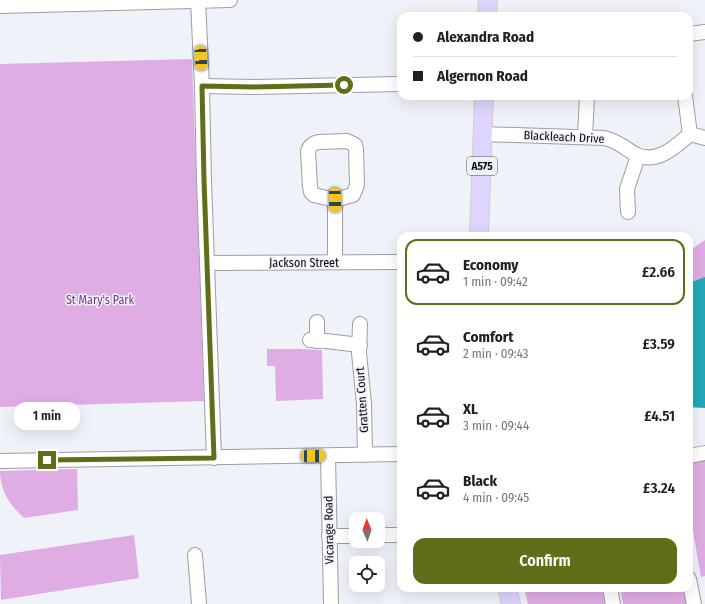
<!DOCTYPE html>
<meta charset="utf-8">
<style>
:root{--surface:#fff;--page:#f6f6f6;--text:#202124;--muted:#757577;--line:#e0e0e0;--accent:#5f6e18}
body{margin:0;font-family:"Fira Sans Condensed",sans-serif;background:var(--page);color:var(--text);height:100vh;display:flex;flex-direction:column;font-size:15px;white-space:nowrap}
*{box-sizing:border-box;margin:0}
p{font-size:13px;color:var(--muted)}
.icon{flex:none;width:22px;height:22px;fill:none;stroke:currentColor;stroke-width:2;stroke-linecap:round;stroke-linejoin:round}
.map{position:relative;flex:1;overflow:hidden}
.panel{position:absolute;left:397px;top:232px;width:296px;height:360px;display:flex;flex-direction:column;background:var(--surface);border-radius:12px;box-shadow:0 4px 16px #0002}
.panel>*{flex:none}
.hud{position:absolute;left:397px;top:12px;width:296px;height:88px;border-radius:12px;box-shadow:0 4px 16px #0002;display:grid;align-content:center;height:88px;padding:0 16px;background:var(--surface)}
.needle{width:26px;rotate:358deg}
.tools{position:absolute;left:349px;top:512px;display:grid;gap:8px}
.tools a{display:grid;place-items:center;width:36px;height:36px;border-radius:8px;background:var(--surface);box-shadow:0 4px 16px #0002;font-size:20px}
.end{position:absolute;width:18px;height:18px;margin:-9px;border:5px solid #5f6e18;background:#fff;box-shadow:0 0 0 2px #fff}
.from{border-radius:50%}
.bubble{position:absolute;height:28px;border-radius:12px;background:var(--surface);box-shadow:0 4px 16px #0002;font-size:13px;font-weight:600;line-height:28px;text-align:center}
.car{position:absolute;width:12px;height:24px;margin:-12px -6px;border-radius:5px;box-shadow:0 0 3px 1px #0007;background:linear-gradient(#f5c518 24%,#345 0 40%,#f5c518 0 76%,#345 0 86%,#f5c518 0)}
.hud b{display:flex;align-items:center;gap:14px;height:38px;font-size:15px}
.hud b+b{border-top:1px solid var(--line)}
.hud i{width:10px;height:10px;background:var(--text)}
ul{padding:7px 0 0;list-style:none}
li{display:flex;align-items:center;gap:12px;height:66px;margin:0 8px 6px;padding:0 8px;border:2px solid transparent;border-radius:12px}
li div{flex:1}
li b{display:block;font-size:15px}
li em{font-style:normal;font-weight:600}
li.on{border-color:var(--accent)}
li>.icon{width:36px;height:36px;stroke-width:1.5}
.cta{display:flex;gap:8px;margin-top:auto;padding:8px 16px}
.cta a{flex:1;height:46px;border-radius:12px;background:var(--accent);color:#fff;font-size:16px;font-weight:600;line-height:46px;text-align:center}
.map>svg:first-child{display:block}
</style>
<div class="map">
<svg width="705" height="604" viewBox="0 0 705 604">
<rect width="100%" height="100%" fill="#eff2f9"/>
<g fill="#e0ace4">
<path d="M192,59L204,401L0,407V64Z"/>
<path d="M705,240V408L689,407V251Z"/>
<path d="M267,349H302L322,350L323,399L276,401L275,366H267Z"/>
<path d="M705,458V576L701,577L689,507V461Z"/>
<path d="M77,469L78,510L24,518C10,505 0,491 0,471Z"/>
<path d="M134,535L139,578L1,600L0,555Z"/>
<path d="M524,588H603L605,604H528Z"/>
<path d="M620,588H685L688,604H623Z"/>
</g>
<path fill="#22a9b8" d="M705,277V408L689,407V283Z"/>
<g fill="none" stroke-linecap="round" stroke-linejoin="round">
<g stroke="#9b9ea4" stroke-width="16">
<g id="minor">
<path d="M198,1L202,86L204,180L214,458"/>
<path d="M0,6L230,0"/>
<path d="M689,34L705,32"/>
<path d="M202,86L254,87L401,84"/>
<path d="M685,96L690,134"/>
<path d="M483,134L604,138C619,141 625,149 637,155C658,164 676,146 690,134L705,138"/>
<path d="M585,137L587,96"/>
<path d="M347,141L355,145L356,149L357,185L353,195L335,200L314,195L311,192L310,186L308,151C310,145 313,143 319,142Z"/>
<path d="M335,200V262"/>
<path d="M628,212L627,189L638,156"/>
<path d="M207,263L401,262"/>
<path d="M360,324L359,353L364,404L365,455"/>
<path d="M310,340L326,341L360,345"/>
<path d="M317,341V322"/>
<path d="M328,456L331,604"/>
<path d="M689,456L705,453"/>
<path d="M0,461L401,454"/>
<path d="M378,535H401"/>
<path d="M329,536H356"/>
<path d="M195,555L199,604"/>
<path d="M689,579L694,604"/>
<path d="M610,588L613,604"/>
</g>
</g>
<g stroke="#cecfcf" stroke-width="20">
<g id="major">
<path d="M487,16L488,0"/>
<path d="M479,236L484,96"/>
<path d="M507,588L511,604"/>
</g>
</g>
<use href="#minor" stroke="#fff" stroke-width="14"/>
<use href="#major" stroke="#ded4fe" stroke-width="18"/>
</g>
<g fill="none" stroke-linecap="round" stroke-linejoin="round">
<path stroke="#5f6e18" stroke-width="5" d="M47,460L214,458L204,180L202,86L254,87L344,85"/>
</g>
<g text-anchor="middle" stroke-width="3" stroke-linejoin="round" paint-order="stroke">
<rect fill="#eff2f9" stroke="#505255" stroke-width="1" x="467" y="157" width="30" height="18" rx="3"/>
<g font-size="11" font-weight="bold" fill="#0c0d0f">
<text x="482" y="170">A575</text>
</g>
<g font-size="12" fill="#0c0d0f" stroke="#eff2f9">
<text transform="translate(564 137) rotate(3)" y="4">Blackleach Drive</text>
<text x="304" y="267">Jackson Street</text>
<text transform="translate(362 400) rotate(-94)" y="4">Gratten Court</text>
<text transform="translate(329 530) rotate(-91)" y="4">Vicarage Road</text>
</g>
<g font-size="12" fill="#7c3783" stroke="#eff2f9">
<text x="100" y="304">St Mary's Park</text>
</g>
</g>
</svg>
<div class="tools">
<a><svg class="needle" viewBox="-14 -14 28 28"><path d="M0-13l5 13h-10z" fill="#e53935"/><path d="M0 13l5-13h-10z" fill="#757577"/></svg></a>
<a><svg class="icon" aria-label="locate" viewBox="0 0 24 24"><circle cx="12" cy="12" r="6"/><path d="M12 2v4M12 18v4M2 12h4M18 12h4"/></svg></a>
</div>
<i class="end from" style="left:344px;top:85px"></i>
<i class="end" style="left:47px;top:460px"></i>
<div class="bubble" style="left:14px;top:402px;width:66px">1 min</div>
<i class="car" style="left:201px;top:58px;rotate:177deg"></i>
<i class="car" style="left:335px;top:200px;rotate:179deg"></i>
<i class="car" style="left:313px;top:456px;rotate:89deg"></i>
<div class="hud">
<b><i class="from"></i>Alexandra Road</b>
<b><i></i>Algernon Road</b>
</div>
<section class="panel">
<ul>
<li class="on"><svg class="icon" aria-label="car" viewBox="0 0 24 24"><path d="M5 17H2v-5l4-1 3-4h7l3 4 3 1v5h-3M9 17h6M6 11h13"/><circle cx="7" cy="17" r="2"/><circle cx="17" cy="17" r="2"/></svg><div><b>Economy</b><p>1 min · 09:42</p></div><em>£2.66</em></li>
<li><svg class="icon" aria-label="car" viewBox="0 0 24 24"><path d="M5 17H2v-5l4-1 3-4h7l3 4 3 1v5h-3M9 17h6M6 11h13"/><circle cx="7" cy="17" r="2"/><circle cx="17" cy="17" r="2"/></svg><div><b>Comfort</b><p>2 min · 09:43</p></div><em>£3.59</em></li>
<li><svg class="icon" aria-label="car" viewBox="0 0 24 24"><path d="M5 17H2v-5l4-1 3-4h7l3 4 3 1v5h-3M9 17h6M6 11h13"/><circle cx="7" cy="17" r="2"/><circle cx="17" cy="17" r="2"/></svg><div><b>XL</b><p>3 min · 09:44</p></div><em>£4.51</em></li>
<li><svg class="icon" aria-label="car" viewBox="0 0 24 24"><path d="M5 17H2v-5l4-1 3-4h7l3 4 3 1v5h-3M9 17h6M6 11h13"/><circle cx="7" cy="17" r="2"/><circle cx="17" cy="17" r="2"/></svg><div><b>Black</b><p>4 min · 09:45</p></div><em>£3.24</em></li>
</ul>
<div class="cta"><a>Confirm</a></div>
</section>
</div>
